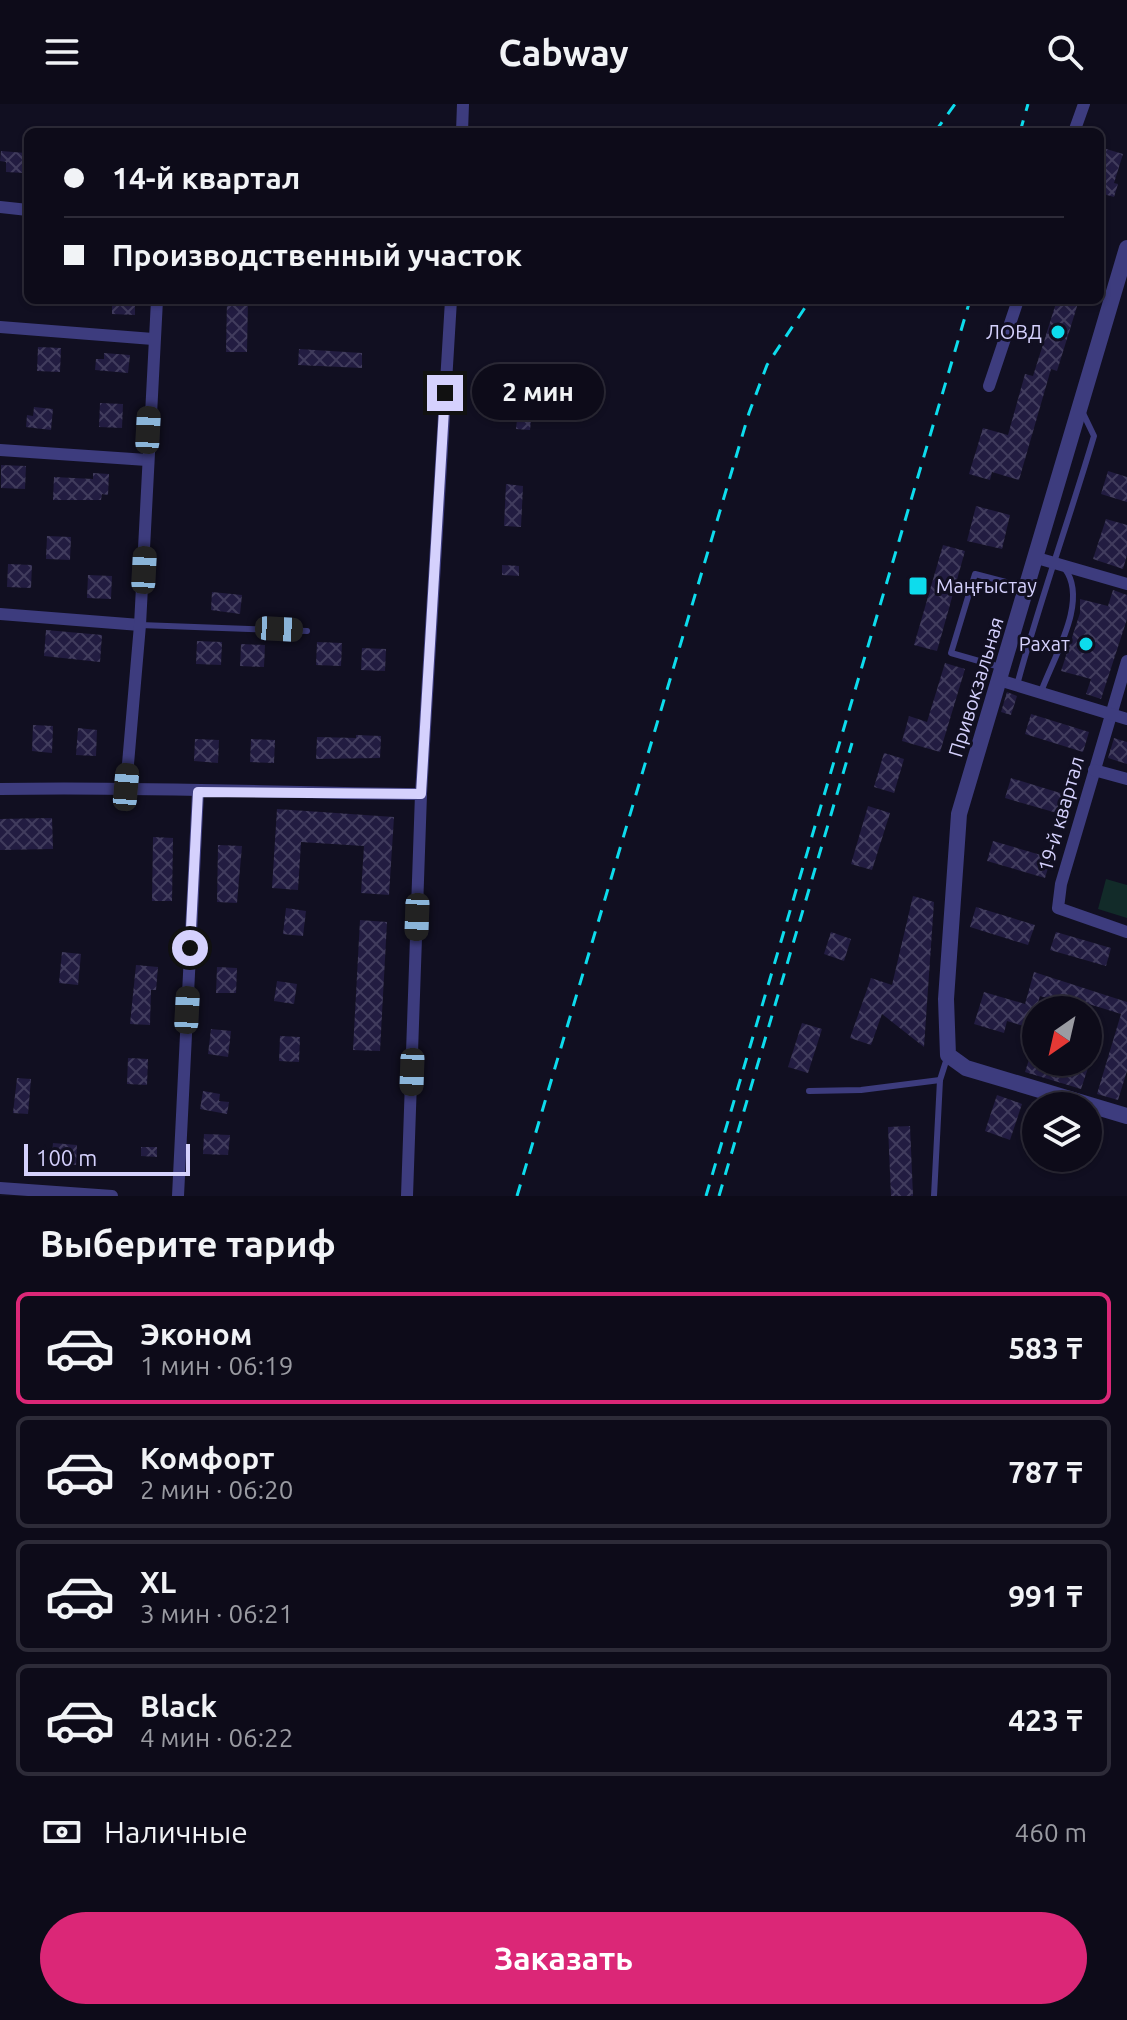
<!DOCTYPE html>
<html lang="ru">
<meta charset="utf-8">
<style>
:root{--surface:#0d0b19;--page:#161422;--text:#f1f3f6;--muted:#9a9ba2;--line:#2d2b38;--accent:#db2777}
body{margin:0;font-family:Ubuntu,sans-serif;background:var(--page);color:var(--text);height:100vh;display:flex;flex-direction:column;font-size:30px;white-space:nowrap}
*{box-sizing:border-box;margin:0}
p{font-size:26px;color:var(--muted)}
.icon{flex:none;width:44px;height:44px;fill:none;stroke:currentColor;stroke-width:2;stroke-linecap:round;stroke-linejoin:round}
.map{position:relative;height:1092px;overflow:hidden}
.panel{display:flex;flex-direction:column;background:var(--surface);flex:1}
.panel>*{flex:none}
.guide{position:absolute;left:24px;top:24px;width:1080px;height:176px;border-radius:12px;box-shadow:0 2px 6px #0004,0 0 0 2px var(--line);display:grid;align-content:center;height:176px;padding:0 40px;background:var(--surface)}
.needle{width:52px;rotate:214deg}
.buttons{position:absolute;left:1022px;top:892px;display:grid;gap:16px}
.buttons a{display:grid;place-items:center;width:80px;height:80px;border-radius:50%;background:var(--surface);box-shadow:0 2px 6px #0004,0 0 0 2px var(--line);font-size:40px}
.scale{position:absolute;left:24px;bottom:20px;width:166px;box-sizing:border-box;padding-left:8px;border:4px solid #d5d1fd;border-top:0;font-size:22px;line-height:28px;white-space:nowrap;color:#d5d1fd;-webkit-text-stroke:6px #110f21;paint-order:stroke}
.end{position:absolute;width:36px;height:36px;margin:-18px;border:10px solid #d5d1fd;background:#111;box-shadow:0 0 0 4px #111}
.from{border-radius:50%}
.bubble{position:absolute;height:56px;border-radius:28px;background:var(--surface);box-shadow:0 2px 6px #0004,0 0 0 2px var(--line);font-size:26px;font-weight:700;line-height:56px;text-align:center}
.car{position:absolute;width:24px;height:48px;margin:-24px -12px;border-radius:10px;box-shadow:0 0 6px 2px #0007;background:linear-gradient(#222 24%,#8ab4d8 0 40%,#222 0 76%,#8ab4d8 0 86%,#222 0)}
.guide b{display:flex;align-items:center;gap:28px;height:76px;font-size:30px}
.guide b+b{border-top:2px solid var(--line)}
.guide i{width:20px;height:20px;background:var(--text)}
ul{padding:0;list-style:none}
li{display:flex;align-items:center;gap:24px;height:112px;margin:0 16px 12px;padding:0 24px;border:4px solid var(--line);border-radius:12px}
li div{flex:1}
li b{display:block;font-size:30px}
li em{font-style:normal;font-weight:700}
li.on{border-color:var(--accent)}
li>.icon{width:72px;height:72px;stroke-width:1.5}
h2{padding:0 40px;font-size:36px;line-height:96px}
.pay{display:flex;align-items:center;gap:20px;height:88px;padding:0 40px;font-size:30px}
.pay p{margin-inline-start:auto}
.button{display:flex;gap:16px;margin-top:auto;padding:16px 40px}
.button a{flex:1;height:92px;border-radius:48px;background:var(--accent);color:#fff;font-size:32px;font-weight:700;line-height:92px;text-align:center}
header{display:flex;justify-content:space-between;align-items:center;height:104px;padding:0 40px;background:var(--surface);font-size:36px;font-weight:700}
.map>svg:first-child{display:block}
</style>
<header><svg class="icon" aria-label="menu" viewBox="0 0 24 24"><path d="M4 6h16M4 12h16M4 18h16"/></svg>Cabway<svg class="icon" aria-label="search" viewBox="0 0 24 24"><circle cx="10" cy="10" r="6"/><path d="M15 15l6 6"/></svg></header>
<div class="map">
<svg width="1127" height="1092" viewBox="0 0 1127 1092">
<defs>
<pattern id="building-cross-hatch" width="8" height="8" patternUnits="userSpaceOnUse" patternTransform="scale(2)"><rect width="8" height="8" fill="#221c41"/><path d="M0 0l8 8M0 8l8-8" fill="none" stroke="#413c5d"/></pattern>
</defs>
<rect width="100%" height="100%" fill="#110f21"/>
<path fill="#122b29" d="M1106,775L1127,781V814L1098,805Z"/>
<g fill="url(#building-cross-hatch)">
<path d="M1103,44L1123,50L1114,79L1118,80L1114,93L1100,89Z"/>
<path d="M1,47L26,49L24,69L6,68V58L0,57Z"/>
<path d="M112,196H135V211L112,210Z"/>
<path d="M227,196H248L247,248H226Z"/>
<path d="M1057,196H1079L1057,267L1051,265L1019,376L992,368L990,376L969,370L983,324L1008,331L1025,270L1033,272Z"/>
<path d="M38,243L61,244L60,268L37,267Z"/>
<path d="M299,245L362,249V264L298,261Z"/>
<path d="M104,249L130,251L128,269L95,266L96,255H104Z"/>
<path d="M100,299L123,300L122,324L99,323Z"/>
<path d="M34,303L53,305L51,326L26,323L27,311L33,312Z"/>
<path d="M517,315L531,316L530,326L516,325Z"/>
<path d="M1,361L26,362L25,385L1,384Z"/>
<path d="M1108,367L1127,373V398L1101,390Z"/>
<path d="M93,369L109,370L108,391L102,390L101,396H53L54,373L93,375Z"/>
<path d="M506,380L523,382L521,423L504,422Z"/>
<path d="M976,402L1010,411L1002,445L967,437Z"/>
<path d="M1106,415L1127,421V451L1123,465L1093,455Z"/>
<path d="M47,432L71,433L70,456L46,455Z"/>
<path d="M943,441L965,447L937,547L914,541Z"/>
<path d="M8,460L32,461L31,484L7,483Z"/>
<path d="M502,461L519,462V472L502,471Z"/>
<path d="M88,471L112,472L111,495L87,494Z"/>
<path d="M1113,486L1127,491V515L1101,595L1086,590L1091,575L1061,567L1080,509V495L1108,502Z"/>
<path d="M212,488L242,491L240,510L211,506Z"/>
<path d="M46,526L102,531L100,558L44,552Z"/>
<path d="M197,537L222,538L221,561L196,560Z"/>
<path d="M317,538L342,539L341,562L316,561Z"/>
<path d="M241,540L265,541L264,563L240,562Z"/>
<path d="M362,544L386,545L385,567L361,566Z"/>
<path d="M945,559L965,565L940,648L902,637L909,612L927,618Z"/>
<path d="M1007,588L1017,592L1011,611L1001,608Z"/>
<path d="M1031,610L1089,628L1083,648L1025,630Z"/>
<path d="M33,621L53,622L52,649L32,647Z"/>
<path d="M78,624L97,626L96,652L76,651Z"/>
<path d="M356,631L381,632L380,654L316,655L317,633L356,634Z"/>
<path d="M1114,634L1127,638V660L1108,654Z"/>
<path d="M195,635L219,636L218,659L194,657Z"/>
<path d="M251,635L275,636L274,659L250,658Z"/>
<path d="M884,649L904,655L894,689L874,683Z"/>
<path d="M1011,674L1070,692L1064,711L1005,694Z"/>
<path d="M868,702L890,709L872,766L851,760Z"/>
<path d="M277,705L394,713L389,791L361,789L364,742L301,738L298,786L272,784Z"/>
<path d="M52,714L53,745L0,746V715Z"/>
<path d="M153,733L173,734L172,797H152Z"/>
<path d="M993,737L1051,754L1045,774L987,757Z"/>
<path d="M218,741L242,742L237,799L217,798Z"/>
<path d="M913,792L934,798L924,943L882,910L871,941L850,934L871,874L892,881Z"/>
<path d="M976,803L1035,821L1028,841L970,823Z"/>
<path d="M286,804L306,807L303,832L283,830Z"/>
<path d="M360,816L387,818L380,947L353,946Z"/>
<path d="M831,828L851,835L844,857L824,850Z"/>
<path d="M1056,828L1111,844L1106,862L1050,846Z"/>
<path d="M62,848L81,850L78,881L59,879Z"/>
<path d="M136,861L158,863L156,886H151L150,921L130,920Z"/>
<path d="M217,863L237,864L236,889H216Z"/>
<path d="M1034,868L1127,898V967L1118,996L1097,990L1121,910L1060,891L1058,897L1040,892L1030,924L1007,917L1004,929L974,920L984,888L1025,900Z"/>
<path d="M277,877L297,880L294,900L274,897Z"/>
<path d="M802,919L822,925L808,969L788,963Z"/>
<path d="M211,925L231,927L228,953L208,950Z"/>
<path d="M280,932L300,933L299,958L279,957Z"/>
<path d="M1034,940L1036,958H1090L1081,985L1025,968Z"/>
<path d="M128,954L148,955L147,981L127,980Z"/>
<path d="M17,974L31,975L28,1010L13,1009Z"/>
<path d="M203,987L220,990L219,997L229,998L227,1010L200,1005Z"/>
<path d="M997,991L1022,1000L1010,1036L985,1027Z"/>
<path d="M910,1022L913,1092H891L888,1023Z"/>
<path d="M204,1030L230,1031L228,1051L203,1050Z"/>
<path d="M53,1039L77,1041L76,1061L51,1059Z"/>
<path d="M141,1043H157V1053L141,1052Z"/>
</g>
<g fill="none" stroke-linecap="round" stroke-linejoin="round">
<g stroke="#3d3c7e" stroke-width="6">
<path d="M140,521L307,527"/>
<path d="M1000,563L951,549L975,470L1025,483"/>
<path d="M1017,581C1040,496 1069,416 1094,332L1081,305"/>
<path d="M1041,588C1053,554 1089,497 1065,465"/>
<path d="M809,987L861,986L940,976"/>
<path d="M934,1092L940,976L947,954"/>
</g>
<g stroke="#3d3c7e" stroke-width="12">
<path d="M462,28L463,0"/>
<path d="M1074,28L1084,0"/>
<path d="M0,103L28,106"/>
<path d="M0,223L153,235"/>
<path d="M989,282L1018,196"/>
<path d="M0,346L147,356"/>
<path d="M1037,454L1127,480"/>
<path d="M0,510L140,521"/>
<path d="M1127,557L1061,780L1058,804L1127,828"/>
<path d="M999,576L1127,615"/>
<path d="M1094,666L1127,675"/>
<path d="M126,683L140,521L157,196"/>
<path d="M0,685C140,682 280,689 421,690"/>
<path d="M0,1084L112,1092"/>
<path d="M178,1092L198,688"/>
<path d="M407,1092L421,690L451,196"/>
</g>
<path stroke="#3d3c7e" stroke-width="16" d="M1127,144L959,710L946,895L948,951L966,964L1127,1012"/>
<g stroke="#0ddced" stroke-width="3" stroke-dasharray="12 10" stroke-linecap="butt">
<path d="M935,28L955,0"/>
<path d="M1020,28L1028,0"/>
<path d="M517,1092L749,309L767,261L810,196"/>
<path d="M706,1092L970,196"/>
<path d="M719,1092L852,639"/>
</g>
</g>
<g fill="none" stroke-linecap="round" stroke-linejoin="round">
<path stroke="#d5d1fd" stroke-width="10" d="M190,844L198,688L421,690L445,289"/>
</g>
<g fill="#0ddced" stroke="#110f21" stroke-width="3">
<circle cx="1058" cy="228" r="8"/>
<rect x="908" y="472" width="20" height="20" rx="4"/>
<circle cx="1086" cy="540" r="8"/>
</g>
<g text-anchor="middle" stroke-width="6" stroke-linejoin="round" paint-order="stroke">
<g font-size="20" fill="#d5d1fd" stroke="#110f21" text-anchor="end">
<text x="1042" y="235">ЛОВД</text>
<text x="936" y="489" text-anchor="start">Маңғыстау</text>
<text x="1070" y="547">Рахат</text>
</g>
<g font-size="20" fill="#d5d1fd" stroke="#110f21">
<text transform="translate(976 583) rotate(-73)" y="7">Привокзальная</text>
<text transform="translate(1061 710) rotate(-74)" y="7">19-й квартал</text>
</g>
</g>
</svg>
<div class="buttons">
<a><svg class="needle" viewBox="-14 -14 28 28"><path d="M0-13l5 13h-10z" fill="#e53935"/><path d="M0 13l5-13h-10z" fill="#9a9ba2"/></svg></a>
<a><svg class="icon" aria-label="layers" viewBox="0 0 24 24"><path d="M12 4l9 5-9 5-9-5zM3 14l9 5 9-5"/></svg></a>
</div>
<div class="scale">100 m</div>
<i class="end from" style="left:190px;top:844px"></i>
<i class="end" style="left:445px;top:289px"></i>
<div class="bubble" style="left:472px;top:260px;width:132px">2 мин</div>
<i class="car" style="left:148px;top:326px;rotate:3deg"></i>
<i class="car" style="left:144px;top:466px;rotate:3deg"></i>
<i class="car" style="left:279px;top:525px;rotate:93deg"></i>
<i class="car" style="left:126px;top:683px;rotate:5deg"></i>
<i class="car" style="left:417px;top:813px;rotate:182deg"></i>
<i class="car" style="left:187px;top:906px;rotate:3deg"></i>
<i class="car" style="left:412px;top:968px;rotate:182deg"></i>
<div class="guide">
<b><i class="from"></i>14-й квартал</b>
<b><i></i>Производственный участок</b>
</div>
</div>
<section class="panel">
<h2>Выберите тариф</h2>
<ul>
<li class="on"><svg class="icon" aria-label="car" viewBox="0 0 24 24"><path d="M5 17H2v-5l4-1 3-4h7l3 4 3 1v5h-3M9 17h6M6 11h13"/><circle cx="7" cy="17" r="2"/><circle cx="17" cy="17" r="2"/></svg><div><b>Эконом</b><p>1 мин · 06:19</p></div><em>583 ₸</em></li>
<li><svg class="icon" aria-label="car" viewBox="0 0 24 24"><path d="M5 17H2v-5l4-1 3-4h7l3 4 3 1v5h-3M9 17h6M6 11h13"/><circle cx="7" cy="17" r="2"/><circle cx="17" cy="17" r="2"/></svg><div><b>Комфорт</b><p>2 мин · 06:20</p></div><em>787 ₸</em></li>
<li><svg class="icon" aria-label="car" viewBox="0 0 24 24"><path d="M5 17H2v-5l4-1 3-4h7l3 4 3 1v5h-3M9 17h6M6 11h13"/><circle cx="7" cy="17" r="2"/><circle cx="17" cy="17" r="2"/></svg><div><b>XL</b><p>3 мин · 06:21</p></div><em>991 ₸</em></li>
<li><svg class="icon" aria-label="car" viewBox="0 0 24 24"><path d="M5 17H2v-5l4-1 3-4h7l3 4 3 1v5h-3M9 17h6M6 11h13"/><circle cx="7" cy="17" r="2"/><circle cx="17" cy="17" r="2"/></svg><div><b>Black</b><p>4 мин · 06:22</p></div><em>423 ₸</em></li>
</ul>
<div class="pay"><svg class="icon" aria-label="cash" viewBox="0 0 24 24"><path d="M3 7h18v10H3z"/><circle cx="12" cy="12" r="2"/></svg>Наличные<p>460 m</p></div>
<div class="button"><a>Заказать</a></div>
</section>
